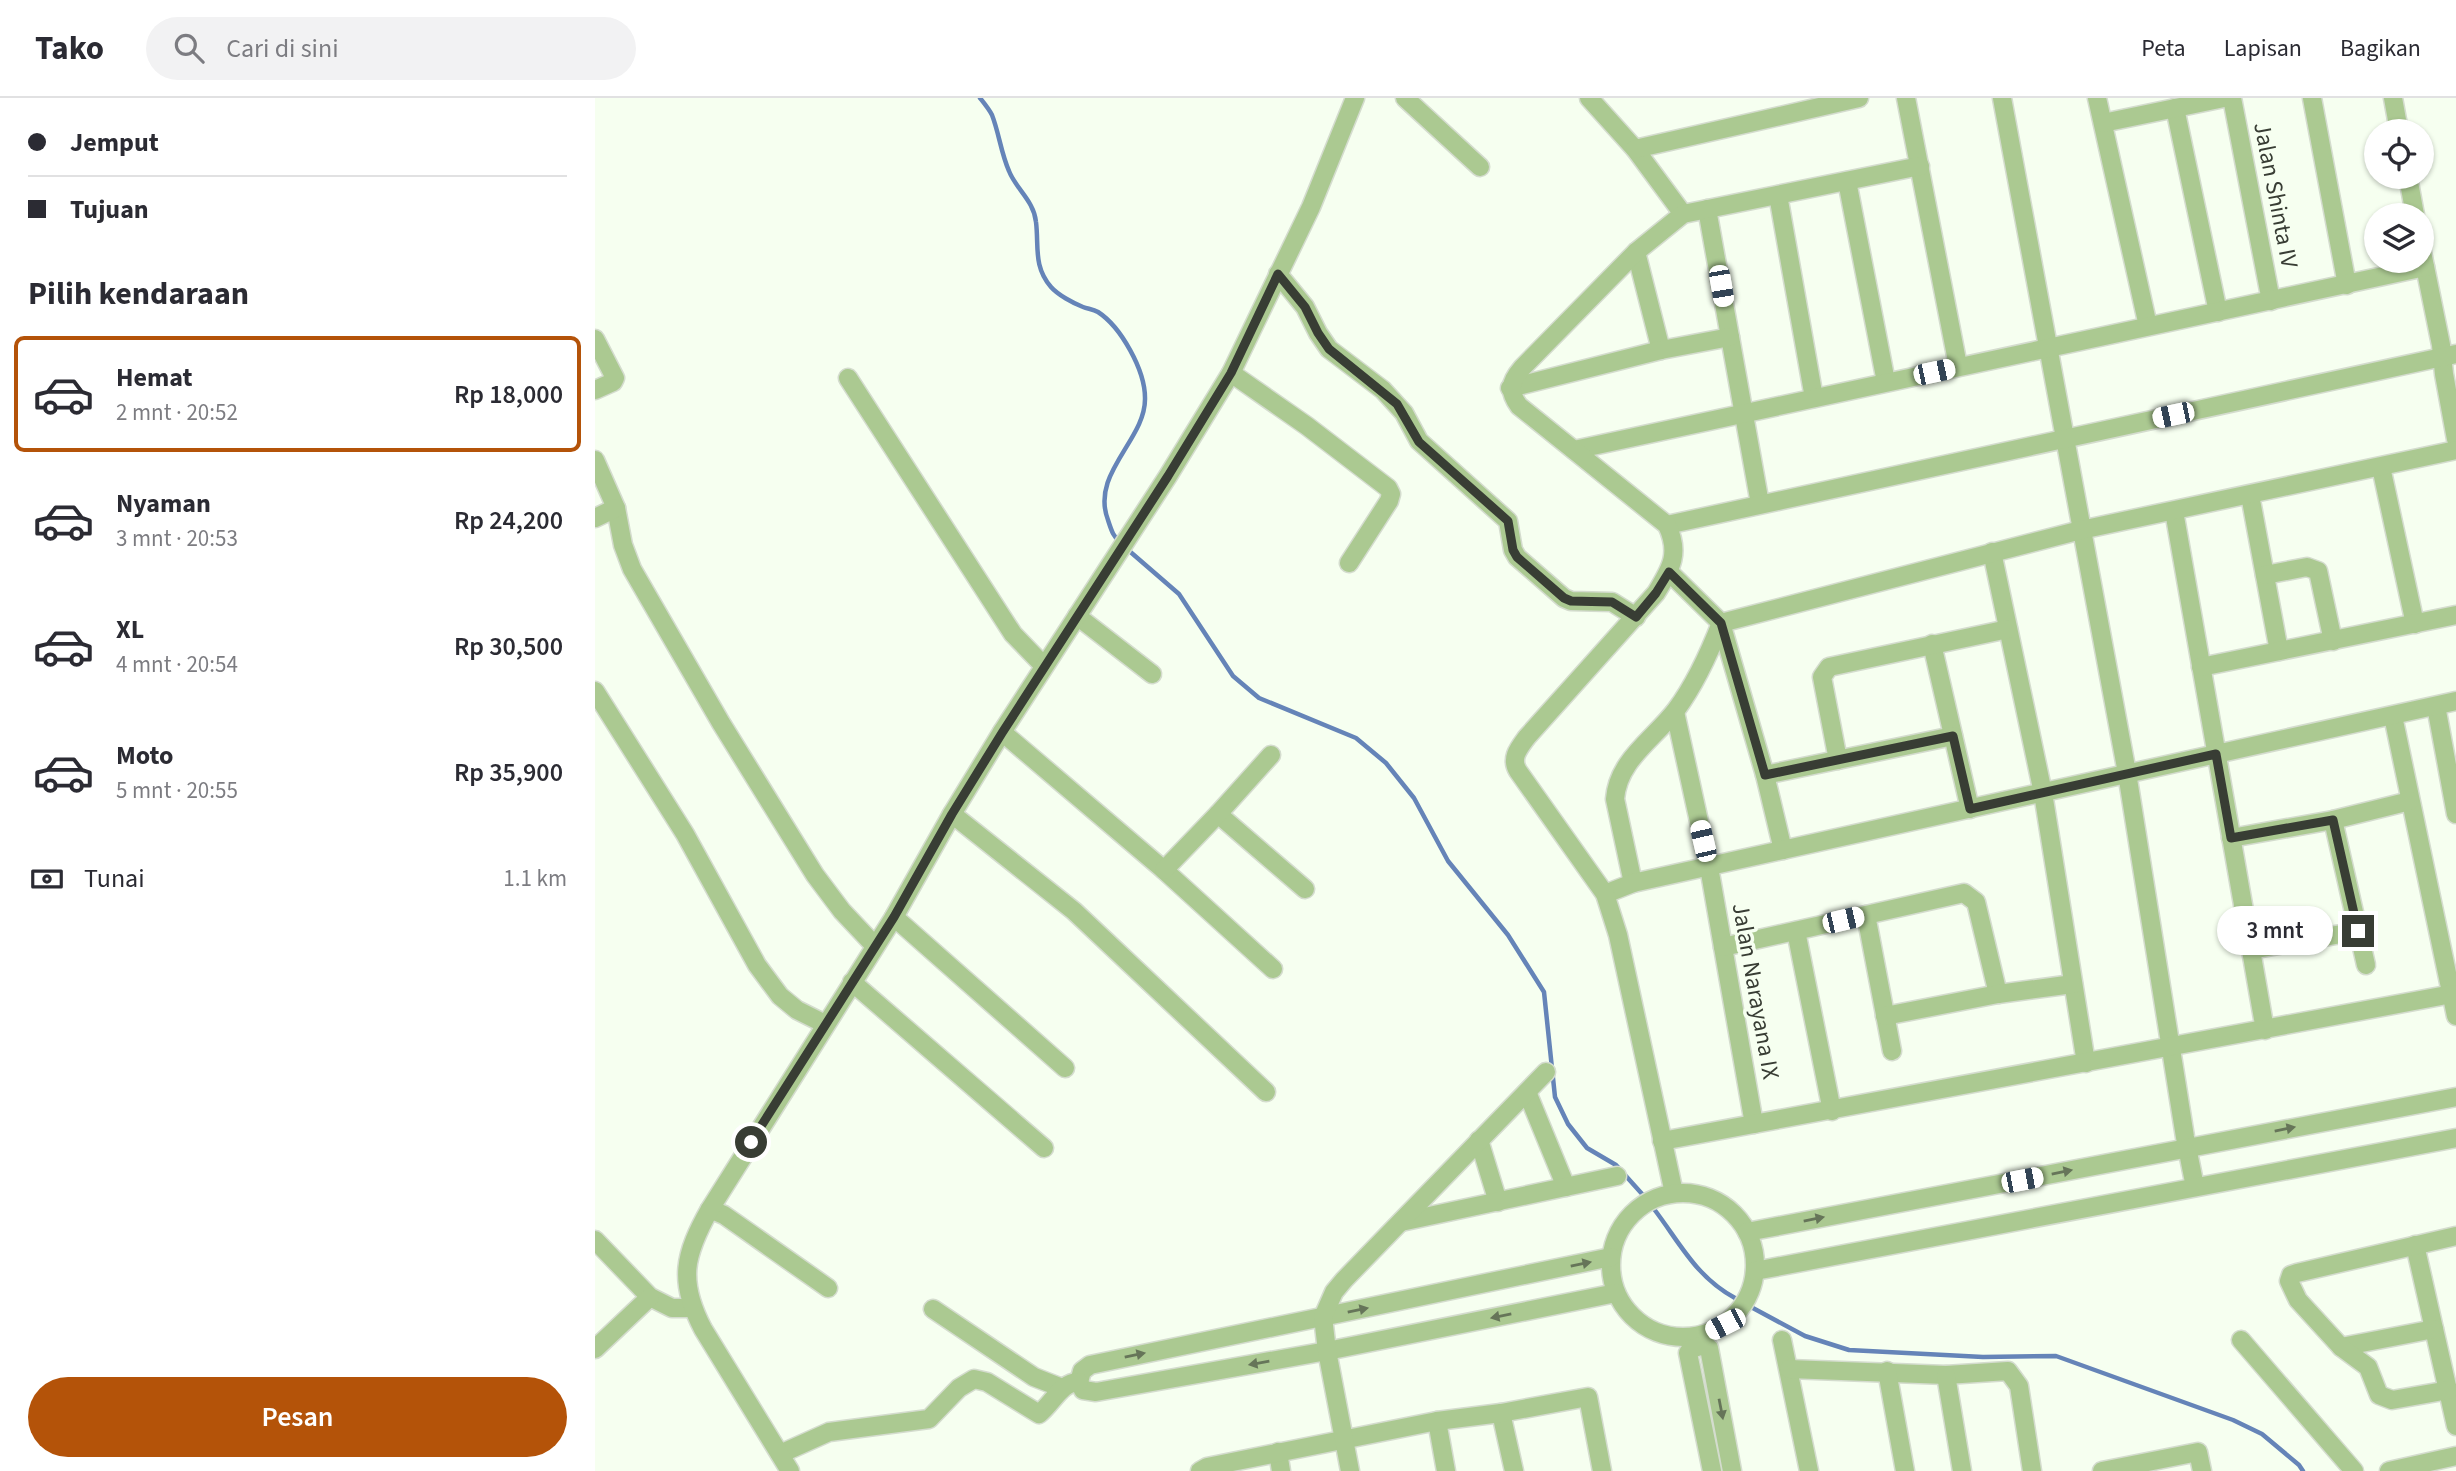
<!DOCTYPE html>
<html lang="id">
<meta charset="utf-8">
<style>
:root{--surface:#fff;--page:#f2f2f3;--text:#2b2b33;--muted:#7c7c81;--line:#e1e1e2;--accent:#b45309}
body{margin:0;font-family:"Source Sans 3",sans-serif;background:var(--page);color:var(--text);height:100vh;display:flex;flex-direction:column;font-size:26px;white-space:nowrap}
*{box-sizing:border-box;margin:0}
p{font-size:23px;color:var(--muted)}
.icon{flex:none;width:38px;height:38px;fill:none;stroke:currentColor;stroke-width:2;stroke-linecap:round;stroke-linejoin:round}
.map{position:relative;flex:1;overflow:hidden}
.sheet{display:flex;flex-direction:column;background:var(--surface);width:595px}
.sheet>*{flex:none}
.top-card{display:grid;align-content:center;height:154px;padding:0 28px;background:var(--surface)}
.buttons{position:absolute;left:1769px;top:21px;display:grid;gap:14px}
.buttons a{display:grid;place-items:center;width:70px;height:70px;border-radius:50%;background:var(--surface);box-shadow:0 2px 5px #0004;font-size:35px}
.end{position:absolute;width:32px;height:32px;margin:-16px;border:9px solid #383d34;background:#fff;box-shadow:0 0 0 4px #fff}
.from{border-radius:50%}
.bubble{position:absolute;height:49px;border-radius:24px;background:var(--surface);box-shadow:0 2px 5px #0004;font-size:23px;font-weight:600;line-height:49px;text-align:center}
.car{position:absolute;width:21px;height:42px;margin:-21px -10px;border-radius:9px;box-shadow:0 0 5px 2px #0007;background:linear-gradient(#fff 24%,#345 0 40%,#fff 0 76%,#345 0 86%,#fff 0)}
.top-card b{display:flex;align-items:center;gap:24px;height:66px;font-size:26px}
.top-card b+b{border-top:2px solid var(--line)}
.top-card i{width:18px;height:18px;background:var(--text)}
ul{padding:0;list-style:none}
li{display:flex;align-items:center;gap:21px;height:116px;margin:0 14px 10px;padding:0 14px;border:4px solid transparent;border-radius:10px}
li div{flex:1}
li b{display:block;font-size:26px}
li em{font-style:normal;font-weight:600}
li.on{border-color:var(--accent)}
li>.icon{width:63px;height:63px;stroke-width:1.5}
h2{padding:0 28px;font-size:32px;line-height:84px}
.pay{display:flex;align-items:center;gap:18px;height:77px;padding:0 28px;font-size:26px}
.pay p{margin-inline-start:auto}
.cta{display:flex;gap:14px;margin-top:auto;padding:14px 28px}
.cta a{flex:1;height:80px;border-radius:42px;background:var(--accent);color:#fff;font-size:28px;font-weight:600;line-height:80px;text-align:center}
header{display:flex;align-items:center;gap:42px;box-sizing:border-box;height:98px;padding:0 35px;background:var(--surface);border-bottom:2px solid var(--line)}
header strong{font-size:33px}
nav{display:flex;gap:38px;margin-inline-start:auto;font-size:24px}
.search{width:490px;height:63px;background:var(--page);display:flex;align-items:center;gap:18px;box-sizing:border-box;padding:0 24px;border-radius:38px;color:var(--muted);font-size:26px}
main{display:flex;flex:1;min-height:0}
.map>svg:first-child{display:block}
</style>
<header>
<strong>Tako</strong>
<div class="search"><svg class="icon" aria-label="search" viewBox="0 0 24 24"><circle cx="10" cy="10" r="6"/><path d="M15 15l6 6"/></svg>Cari di sini</div>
<nav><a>Peta</a><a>Lapisan</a><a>Bagikan</a></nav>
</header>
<main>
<section class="sheet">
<div class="top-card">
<b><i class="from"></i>Jemput</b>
<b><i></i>Tujuan</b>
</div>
<h2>Pilih kendaraan</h2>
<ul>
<li class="on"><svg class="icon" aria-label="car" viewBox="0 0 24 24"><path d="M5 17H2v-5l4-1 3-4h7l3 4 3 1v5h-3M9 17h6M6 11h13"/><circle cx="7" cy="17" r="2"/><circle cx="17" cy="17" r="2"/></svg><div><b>Hemat</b><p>2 mnt · 20:52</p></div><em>Rp 18,000</em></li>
<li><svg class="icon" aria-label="car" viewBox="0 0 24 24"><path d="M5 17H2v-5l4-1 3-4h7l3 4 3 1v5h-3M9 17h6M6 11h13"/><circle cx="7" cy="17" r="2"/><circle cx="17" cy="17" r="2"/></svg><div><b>Nyaman</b><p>3 mnt · 20:53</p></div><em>Rp 24,200</em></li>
<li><svg class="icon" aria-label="car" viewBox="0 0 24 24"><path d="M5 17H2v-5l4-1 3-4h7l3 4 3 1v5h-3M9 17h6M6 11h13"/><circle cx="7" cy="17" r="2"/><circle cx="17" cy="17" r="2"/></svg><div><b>XL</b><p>4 mnt · 20:54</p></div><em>Rp 30,500</em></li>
<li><svg class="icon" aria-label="car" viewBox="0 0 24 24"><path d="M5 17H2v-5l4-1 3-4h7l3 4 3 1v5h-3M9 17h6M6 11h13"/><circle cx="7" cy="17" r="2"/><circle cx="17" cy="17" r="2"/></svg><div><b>Moto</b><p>5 mnt · 20:55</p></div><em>Rp 35,900</em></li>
</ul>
<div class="pay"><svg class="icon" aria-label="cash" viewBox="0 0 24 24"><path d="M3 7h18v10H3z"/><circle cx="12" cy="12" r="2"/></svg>Tunai<p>1.1 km</p></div>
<div class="cta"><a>Pesan</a></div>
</section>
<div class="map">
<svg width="1861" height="1373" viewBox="0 0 1861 1373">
<rect width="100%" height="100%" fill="#f6fff0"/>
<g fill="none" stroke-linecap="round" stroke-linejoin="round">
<g stroke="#6584b8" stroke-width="4.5">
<path d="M385,0C389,5 394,11 397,17C404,35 406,55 414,73C421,91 439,103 441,124C444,148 438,168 456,189C463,197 478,205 488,209C493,211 498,211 503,214C526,229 550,272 550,300C551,342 495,375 513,422C516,431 518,439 526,445"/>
<path d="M532,451L584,496L638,578L664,600L761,640L791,665L819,700L853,763L913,837L949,894L960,999L973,1026L992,1050L1021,1067L1048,1097"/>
<path d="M1059,1111C1085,1145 1101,1179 1140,1200"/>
<path d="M1156,1209L1210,1238L1254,1252L1388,1259L1461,1258L1638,1322L1667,1336L1704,1367L1708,1373"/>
</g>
<g stroke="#d4dcce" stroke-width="21">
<g id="minor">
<path d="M810,0L885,69"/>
<path d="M994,0L1040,51L1088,116"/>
<path d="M1311,0L1363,268"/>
<path d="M1407,0L1532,675L1590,1039L1600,1089"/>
<path d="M1502,0L1553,228"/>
<path d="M1637,0L1676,203"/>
<path d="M1717,0L1752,187"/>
<path d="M1798,0L1804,33"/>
<path d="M1580,10L1623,214"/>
<path d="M1508,25L1629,0"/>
<path d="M1040,51L1264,0"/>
<path d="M1813,79L1820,117"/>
<path d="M1252,83L1291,284"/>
<path d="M1183,97L1219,300"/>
<path d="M1112,111L1165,406"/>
<path d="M1041,154L1066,252"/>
<path d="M1827,154L1846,247L1849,276L1861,341"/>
<path d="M683,176L710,209L723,235L734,251L788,292L809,315L824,343L913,423L918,452L922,459L969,500L976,503L1017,504L1041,519"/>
<path d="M0,241L20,280L18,284L0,292"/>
<path d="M636,275L712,328L793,390L796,396L794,403L754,465"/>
<path d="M253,280L418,536L449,568"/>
<path d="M915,290L1066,252L1135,239"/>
<path d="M979,352L1830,169"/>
<path d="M0,362L21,410L28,447L37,471L126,625L220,777L247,813L280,848"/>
<path d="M1786,369L1820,526"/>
<path d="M1655,397L1684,553"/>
<path d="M1579,413L1670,932"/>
<path d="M0,420L21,410"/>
<path d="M1072,427L1861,256"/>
<path d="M1397,454L1448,695L1491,965"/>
<path d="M1074,474L1126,525L1170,677L1188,752"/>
<path d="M1670,477L1712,469L1723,473L1738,543"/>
<path d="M482,518L557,576"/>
<path d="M1126,525L1486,432L1861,352"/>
<path d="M1337,546L1375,711"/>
<path d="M1606,569L1861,517"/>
<path d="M0,593L90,736L162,867L185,898L202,912L230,926"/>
<path d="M1841,608L1861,716"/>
<path d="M1080,614L1114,769L1159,1026"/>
<path d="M1798,618L1861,918"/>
<path d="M407,634L569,772L678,871"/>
<path d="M1243,662L1227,579L1234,569L1413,531"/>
<path d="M1170,677L1358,638"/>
<path d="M357,716L479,813L671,994"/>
<path d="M623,716L710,791"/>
<path d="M1738,722L1771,867"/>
<path d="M1636,740L1738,722L1815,703"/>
<path d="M569,772L623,716L676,657"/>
<path d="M1038,785L1020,701C1023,662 1058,642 1081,612C1101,585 1114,556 1126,525"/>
<path d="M1010,796L1038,785L1861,603"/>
<path d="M1271,817L1297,953"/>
<path d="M299,819L470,970"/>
<path d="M1201,833L1237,1013"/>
<path d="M1128,849L1369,795L1381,804L1403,896"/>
<path d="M1656,852L1763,833"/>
<path d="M257,884L449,1050"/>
<path d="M1290,918L1403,896L1478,886"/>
<path d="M932,994L971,1089"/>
<path d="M884,1042L903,1104"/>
<path d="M1067,1043L1857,896"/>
<path d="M1079,1095L1023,837L1010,796L923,673C915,660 924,650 932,639L1061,495C1077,469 1085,455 1072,427L924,308C913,293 915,284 927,270L1041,154L1088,116L1325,68"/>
<circle cx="1088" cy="1167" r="72"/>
<path d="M115,1111L129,1117L233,1190"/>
<path d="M806,1124L1022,1078"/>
<path d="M1152,1134L1861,999"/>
<path d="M0,1142L55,1199L77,1210H97"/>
<path d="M1820,1147L1861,1328"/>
<path d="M1160,1173L1861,1040"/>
<path d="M338,1211L439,1279L467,1290"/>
<path d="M1187,1242L1214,1373"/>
<path d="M1646,1242L1759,1373"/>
<path d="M1746,1249L1839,1231"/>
<path d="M0,1251L55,1199"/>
<path d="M1194,1271L1351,1277L1413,1273L1424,1288L1437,1373"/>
<path d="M1292,1273L1310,1373"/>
<path d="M1351,1277L1367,1373"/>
<path d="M484,1284L487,1273L495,1267L1016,1159"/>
<path d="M484,1284L488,1292L501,1294L732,1253L1021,1195"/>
<path d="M1854,1292L1797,1302L1784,1297L1773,1269L1746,1249L1703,1202L1694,1183L1696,1177L1702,1175L1861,1138"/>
<path d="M906,1315L919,1373"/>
<path d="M842,1323L851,1373"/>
<path d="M683,1354L686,1373"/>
<path d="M185,1356L234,1334L334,1321L364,1290L379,1281L392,1284L444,1316C457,1306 467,1283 484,1284"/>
<path d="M195,1373L108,1231C83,1183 89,1157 115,1111L299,819L357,716L407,634L573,378L636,275L716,109L760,0"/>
<path d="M605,1373L612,1369L842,1323L906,1315L993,1299L1007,1373"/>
<path d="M755,1373L732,1253L728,1219L739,1194L749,1182L951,974"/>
<path d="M1117,1373L1093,1255L1096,1251L1109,1247L1114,1250L1137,1373"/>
<path d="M1507,1373L1603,1354L1607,1373"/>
<path d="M1794,1373L1861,1358"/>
</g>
</g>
<use href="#minor" stroke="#abc991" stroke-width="18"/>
</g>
<defs><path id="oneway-solid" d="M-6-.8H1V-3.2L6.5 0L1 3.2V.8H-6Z" transform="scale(1.75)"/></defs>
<g fill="#667559">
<use href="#oneway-solid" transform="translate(1690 1031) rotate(-11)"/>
<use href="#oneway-solid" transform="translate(1467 1074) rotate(-11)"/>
<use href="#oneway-solid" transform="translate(1219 1121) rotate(-11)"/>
<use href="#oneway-solid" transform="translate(986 1166) rotate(-12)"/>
<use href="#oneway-solid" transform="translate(763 1212) rotate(-12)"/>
<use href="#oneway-solid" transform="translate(906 1218) rotate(169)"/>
<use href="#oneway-solid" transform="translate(540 1257) rotate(-12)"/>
<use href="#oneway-solid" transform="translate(664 1265) rotate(170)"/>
<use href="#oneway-solid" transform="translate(1126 1311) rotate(79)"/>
</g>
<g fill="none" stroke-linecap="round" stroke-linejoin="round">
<path stroke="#383d34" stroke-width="9" d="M156,1044L299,819L357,716L407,635L573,378L636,275L683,176L710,209L723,235L734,251L802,306L824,344L913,423L918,452L922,459L969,500L976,503L1017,504L1041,519L1061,495L1074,474L1126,525L1170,677L1358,638L1375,711L1621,656L1636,740L1738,722L1763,833"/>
</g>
<g text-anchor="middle" stroke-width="7" stroke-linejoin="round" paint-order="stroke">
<g font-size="24" fill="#383d34" stroke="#f6fff0">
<text transform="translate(1681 97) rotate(79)" y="8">Jalan Shinta IV</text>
<text transform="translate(1161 893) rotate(80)" y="8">Jalan Narayana IX</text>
</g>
</g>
</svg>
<div class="buttons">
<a><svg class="icon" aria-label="locate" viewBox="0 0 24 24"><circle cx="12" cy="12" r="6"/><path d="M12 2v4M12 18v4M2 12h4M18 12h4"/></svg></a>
<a><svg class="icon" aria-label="layers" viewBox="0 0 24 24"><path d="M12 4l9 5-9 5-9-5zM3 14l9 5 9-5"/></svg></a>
</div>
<i class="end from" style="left:156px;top:1044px"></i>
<i class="end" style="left:1763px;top:833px"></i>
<div class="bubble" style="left:1622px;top:808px;width:116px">3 mnt</div>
<i class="car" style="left:1126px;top:188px;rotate:170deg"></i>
<i class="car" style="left:1339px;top:274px;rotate:78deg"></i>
<i class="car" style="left:1578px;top:317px;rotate:258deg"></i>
<i class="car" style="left:1108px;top:743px;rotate:347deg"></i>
<i class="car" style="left:1248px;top:822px;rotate:77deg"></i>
<i class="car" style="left:1427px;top:1082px;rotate:79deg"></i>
<i class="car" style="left:1130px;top:1226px;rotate:243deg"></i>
</div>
</main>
